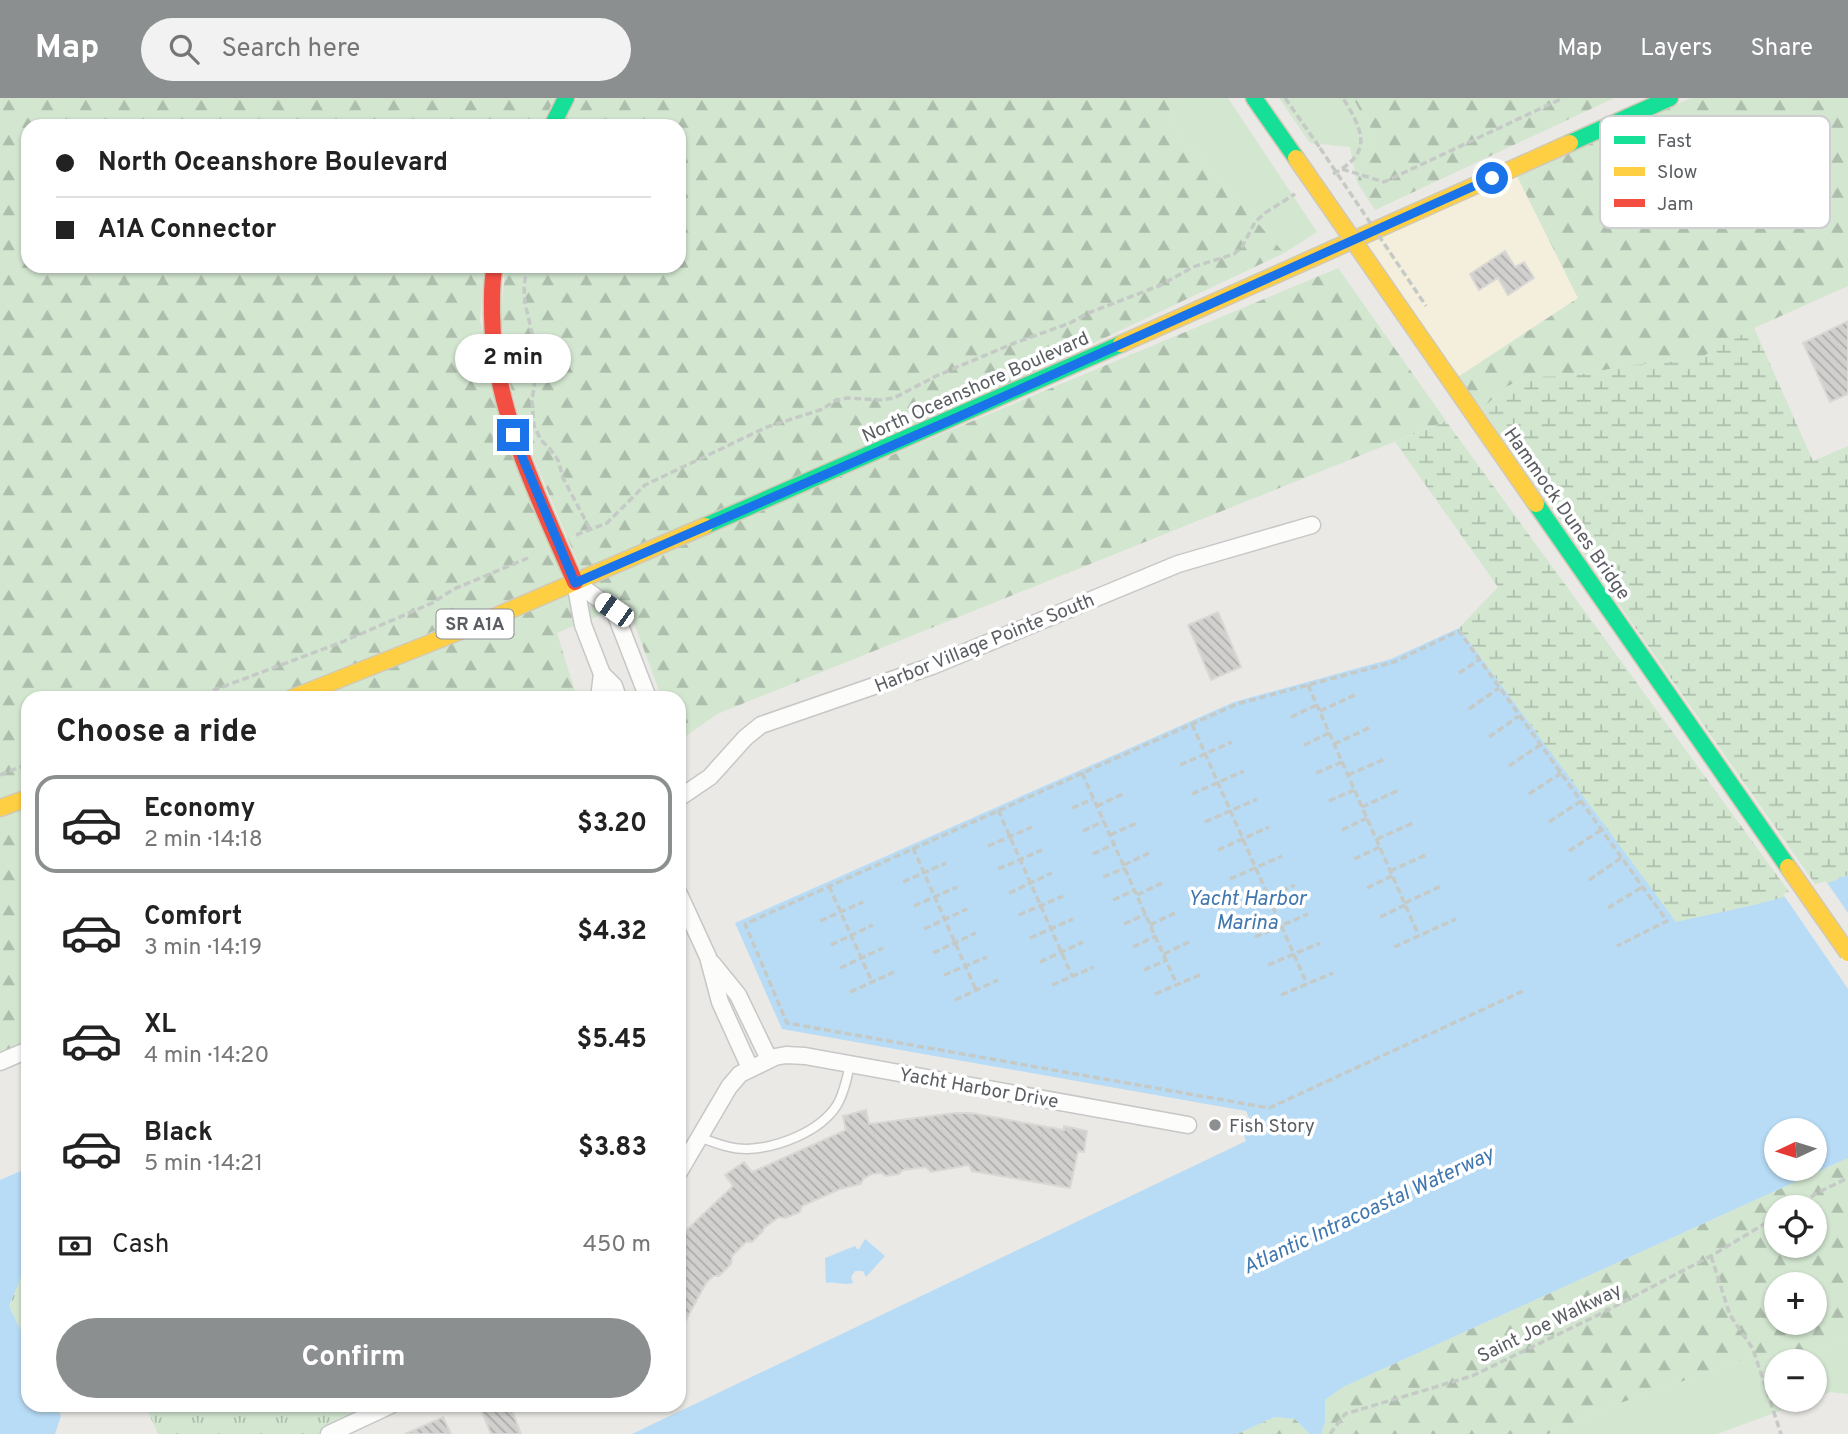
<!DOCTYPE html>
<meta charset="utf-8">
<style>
:root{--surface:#fff;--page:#f2f2f2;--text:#222;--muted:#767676;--line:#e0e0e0;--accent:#8c8f90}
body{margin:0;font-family:Overpass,sans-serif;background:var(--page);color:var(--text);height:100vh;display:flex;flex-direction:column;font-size:26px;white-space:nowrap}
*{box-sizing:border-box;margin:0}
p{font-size:23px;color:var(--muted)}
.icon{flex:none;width:38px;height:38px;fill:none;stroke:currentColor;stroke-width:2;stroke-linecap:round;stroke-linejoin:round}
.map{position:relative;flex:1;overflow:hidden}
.sheet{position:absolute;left:21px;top:593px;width:665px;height:721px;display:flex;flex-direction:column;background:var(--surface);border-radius:21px;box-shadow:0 2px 5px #0004}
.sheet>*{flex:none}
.banner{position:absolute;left:21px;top:21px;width:665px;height:154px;border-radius:21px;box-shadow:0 2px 5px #0004;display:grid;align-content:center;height:154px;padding:0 35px;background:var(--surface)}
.needle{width:46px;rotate:266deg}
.buttons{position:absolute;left:1764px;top:1020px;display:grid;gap:14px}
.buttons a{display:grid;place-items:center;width:63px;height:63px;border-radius:50%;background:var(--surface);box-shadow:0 2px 5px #0004;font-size:35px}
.end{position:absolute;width:32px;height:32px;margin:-16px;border:9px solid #1a73e8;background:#fff;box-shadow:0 0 0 4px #fff}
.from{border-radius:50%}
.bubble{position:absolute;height:49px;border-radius:24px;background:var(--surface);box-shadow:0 2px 5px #0004;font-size:23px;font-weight:700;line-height:49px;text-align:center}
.car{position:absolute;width:21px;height:42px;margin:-21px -10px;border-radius:9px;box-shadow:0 0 5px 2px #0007;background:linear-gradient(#fff 24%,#345 0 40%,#fff 0 76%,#345 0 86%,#fff 0)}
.banner b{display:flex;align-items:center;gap:24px;height:66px;font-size:26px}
.banner b+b{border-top:2px solid var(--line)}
.banner i{width:18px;height:18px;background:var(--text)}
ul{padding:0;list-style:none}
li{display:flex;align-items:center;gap:21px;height:98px;margin:0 14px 10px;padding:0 21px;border:4px solid transparent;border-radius:21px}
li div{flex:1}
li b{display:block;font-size:26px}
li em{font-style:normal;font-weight:700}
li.on{border-color:var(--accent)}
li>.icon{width:63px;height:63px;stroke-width:1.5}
h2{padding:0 35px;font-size:32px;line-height:84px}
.pay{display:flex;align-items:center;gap:18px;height:77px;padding:0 35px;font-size:26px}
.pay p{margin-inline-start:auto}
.primary-button{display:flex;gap:14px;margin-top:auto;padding:14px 35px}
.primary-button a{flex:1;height:80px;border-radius:42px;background:var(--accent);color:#fff;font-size:28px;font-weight:700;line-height:80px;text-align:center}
header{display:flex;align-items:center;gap:42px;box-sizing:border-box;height:98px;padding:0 35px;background:var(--accent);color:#fff}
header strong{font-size:33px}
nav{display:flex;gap:38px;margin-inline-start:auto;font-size:24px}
.search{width:490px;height:63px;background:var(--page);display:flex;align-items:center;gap:18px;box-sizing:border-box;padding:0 24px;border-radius:38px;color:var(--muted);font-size:26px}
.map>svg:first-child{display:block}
</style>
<header>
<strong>Map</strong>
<div class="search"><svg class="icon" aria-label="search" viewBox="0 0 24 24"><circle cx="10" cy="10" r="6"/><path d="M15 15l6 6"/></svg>Search here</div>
<nav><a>Map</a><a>Layers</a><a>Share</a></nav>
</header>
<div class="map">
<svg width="1848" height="1336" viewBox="0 0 1848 1336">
<defs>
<pattern id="forest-firs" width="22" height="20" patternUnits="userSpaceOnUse" patternTransform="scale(1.75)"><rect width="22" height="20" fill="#d2e6d0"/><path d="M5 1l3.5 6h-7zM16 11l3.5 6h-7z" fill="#adbeac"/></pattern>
<pattern id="wetland-marsh" width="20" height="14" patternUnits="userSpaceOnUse" patternTransform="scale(1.75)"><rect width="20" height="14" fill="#d2e6d0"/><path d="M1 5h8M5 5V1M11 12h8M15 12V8" fill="none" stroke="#adbeac"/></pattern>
<pattern id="park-tufts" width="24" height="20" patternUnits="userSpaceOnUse" patternTransform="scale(1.75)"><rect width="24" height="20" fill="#d2e6d0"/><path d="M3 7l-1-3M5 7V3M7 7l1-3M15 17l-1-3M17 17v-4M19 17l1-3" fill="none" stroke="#adbeac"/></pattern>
<pattern id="building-back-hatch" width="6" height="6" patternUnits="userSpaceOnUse" patternTransform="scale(1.75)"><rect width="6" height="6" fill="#d1d0ce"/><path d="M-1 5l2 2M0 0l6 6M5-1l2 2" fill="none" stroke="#adacab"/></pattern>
</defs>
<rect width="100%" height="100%" fill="#eae9e5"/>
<path fill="#f4efdd" d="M1517,78L1578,200L1458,279L1367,145Z"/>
<g fill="#d2e6d0">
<path d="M1168,0H1228L1317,134L1284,155L1175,31Z"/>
<path d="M1279,0H1353L1370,30L1369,54L1357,84L1350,49L1310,45Z"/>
<path d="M1848,1236V1296L1830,1294L1815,1300V1264H1776V1302H1809L1717,1336H1548L1603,1311L1746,1261L1826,1251Z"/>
</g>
<g fill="url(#forest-firs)" fill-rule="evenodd">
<path d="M0,0H555L541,28H28V168H484L480,223L562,480L333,575L266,600H28V690L0,701Z"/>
<path d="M577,0H1168L1175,31L1284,155L954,311L581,472L523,335L508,278L501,222L505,168H679V28H563Z"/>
<path d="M1353,0H1614L1375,112L1357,84L1369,54L1370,30Z"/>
<path d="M1691,0H1848V188L1754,230L1697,262L1631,267L1573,278L1527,279L1506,289L1482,311L1458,279L1578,200L1517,78Z"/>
<path d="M1338,170L1446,323L717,616L679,643V600H662L627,506L557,535L577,600H317L963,327Z"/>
<path d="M28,709V943L0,955V720Z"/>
<path d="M1848,1060V1236L1826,1251L1746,1261L1603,1311L1548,1336H1321L1325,1324V1302L1343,1289ZM1776,1110H1815V1148H1776ZM1776,1186H1815V1225H1776Z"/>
<path d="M1275,1319L1295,1321L1310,1336H1237Z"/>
</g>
<g fill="url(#wetland-marsh)">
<path d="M1754,230L1813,363L1848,348V777L1818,790L1482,311L1506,289L1527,279L1573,278L1631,267L1696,262Z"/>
<path d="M1446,323L1792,798L1676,825L1459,530L1498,489L1395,344Z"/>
</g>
<g fill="url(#park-tufts)">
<path d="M28,1176V1247L9,1208L21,1179Z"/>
<path d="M145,1307H401L338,1336H158Z"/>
</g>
<g fill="#b8dcf6" fill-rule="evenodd">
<path d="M1459,530L1676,824C1734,811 1793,801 1848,777V1060L1343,1289L1325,1302V1324L1321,1336H1310L1295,1321L1275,1319L1237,1336H632L1246,1043L1242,1032L1252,1027L1246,1013L782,931L735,825L1234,604L1391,561ZM1776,1032H1815V1071H1776Z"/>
<path d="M28,1070V1176L21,1179L9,1208L28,1247V1307H56L61,1318L55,1336H0V1082Z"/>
<path d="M865,1141L885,1158L866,1179L863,1173H855L851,1179L853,1185C844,1188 835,1183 826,1185L825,1160L855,1148L857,1151H859Z"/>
</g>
<path fill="#eae9e5" d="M1826,783L1848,815V891L1783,796Z"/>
<g fill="url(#building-back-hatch)" stroke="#d9d8d4" stroke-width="2">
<path d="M1505,153L1515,169L1524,164L1534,180L1508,197L1498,180L1479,192L1470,176Z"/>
<path d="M1848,223V296L1830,304L1803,245Z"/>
<path d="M1218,514L1241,569L1211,582L1188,527Z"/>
<path d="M866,1012L869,1026L955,1015H971L1064,1032V1028L1087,1033L1084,1054L1078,1053L1070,1090L972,1073L969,1067L931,1074L926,1069L903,1072L899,1076L885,1078L882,1075L872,1076L863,1081L861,1086L840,1091L802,1108L800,1114L785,1120L779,1119L764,1130L763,1133L752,1144H746L732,1158L731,1166L719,1178H713L706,1185L679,1235V1139L733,1088L725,1077L744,1064L752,1074L846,1032L843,1018Z"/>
<path d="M479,1307H510L521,1336H491Z"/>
<path d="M443,1319L451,1336H405Z"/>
</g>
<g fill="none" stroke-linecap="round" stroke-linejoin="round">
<g stroke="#c7c7c7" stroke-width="11">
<path id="lane" d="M699,1039C715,1045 730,1051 747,1051C777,1050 820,1034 837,1007C844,995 847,980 850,966"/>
</g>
<g stroke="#c7c7c7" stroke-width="19">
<g id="street">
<path d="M575,484L614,512L648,600"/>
<path d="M575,484L583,527L602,576L599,600"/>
<path d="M602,576L614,588L618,600"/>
<path d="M679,700L710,679L745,640L761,627L932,568L1178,466L1312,427"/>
<path d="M679,796L708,859L720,904L750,970"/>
<path d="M712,865L738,897L769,961"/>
<path d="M0,964L28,952"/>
<path d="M679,1074L729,989L740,976L775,959L786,957L805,958L1188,1027"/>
<path d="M329,1336L391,1307"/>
</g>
</g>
<g stroke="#d2c9b3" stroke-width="19">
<g id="fast">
<path d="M1254,0L1296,60"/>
<path d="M552,28L566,0"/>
<path d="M1570,45L1670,0"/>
<path d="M705,428L1121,246"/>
</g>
</g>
<g stroke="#d2c9b3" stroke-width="19">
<g id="slow">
<path d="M1121,246L1570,45"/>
<path d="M292,600L473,528L705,428"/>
<path d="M0,710L28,700"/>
</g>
</g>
<g stroke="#d2c9b3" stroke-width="19">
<path id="jam" d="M495,168C491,184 492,200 492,216C493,311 538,398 575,484"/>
</g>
<g stroke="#c5cac7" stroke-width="3.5" stroke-dasharray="7 3.5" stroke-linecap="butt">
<path d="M1285,0L1320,50"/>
<path d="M1342,71L1384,84L1563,0"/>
<path d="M1333,76C1374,54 1363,33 1343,0"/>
<path d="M527,168L524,189L525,205L538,261L532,303L534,328L541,342L550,351L558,362L563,380L590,431"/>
<path d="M576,437L607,425L645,387L767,329L823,311L834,303L847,300L881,302L894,300L936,278L1012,246L1070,225L1088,215L1161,187L1193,169L1234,156L1242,149L1255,124L1265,115L1295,96"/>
<path d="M1459,575L1479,562"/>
<path d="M1308,587L1419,838"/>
<path d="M193,600L342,544L432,505L454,491L528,460"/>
<path d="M1469,611L1499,590"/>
<path d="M1320,613L1357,596"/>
<path d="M1291,619L1317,607"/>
<path d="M1192,626L1307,886"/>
<path d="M1489,639L1519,618"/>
<path d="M1334,646L1371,629"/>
<path d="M1304,647L1329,635"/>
<path d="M1180,667L1232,644"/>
<path d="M1509,668L1540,647"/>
<path d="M1082,675L1177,887"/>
<path d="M1316,675L1342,664"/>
<path d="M0,677L28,666"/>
<path d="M1348,677L1385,661"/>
<path d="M1192,696L1244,673"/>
<path d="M1529,696L1561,675"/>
<path d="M1329,703L1354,692"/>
<path d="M1097,708L1123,696"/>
<path d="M1362,709L1399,692"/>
<path d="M1072,710L1093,701"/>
<path d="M998,712L1072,878"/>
<path d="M1205,724L1257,701"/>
<path d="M1549,724L1581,703"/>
<path d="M1342,732L1367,720"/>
<path d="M1083,733L1104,723"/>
<path d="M1110,737L1137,725"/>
<path d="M1377,741L1413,725"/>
<path d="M988,748L1032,729"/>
<path d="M913,750L976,892"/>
<path d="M1218,752L1269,729"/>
<path d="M1569,753L1601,732"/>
<path d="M1093,756L1114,746"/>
<path d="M1354,761L1380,749"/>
<path d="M1124,767L1149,755"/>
<path d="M998,771L1042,752"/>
<path d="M1390,773L1428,756"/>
<path d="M1103,779L1125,770"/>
<path d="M1230,781L1282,758"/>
<path d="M1589,782L1621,760"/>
<path d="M903,784L946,765"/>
<path d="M829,788L872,884"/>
<path d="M1367,790L1392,778"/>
<path d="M1009,795L1052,775"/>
<path d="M1137,797L1162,785"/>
<path d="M1113,802L1135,792"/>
<path d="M1405,805L1441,788"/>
<path d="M914,808L957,789"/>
<path d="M1243,810L1295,787"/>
<path d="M1608,810L1642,789"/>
<path d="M1019,817L1063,798"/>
<path d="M1380,819L1405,807"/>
<path d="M820,823L863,804"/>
<path d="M1124,826L1146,816"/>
<path d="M1150,827L1175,815"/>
<path d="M924,831L967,811"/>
<path d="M1255,839L1308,816"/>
<path d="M1030,840L1073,821"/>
<path d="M831,847L873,827"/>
<path d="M1133,849L1156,838"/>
<path d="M1394,849L1456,821"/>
<path d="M933,855L976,835"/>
<path d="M1164,856L1189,844"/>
<path d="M1040,864L1083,844"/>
<path d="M1268,867L1320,845"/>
<path d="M840,870L883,850"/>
<path d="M1144,872L1167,862"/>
<path d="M944,877L987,859"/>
<path d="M1052,887L1094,869"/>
<path d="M1523,893L1269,1010L787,925L745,826L1237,606L1394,564L1459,533L1667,823L1617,848"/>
<path d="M850,894L894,874"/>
<path d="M1155,896L1202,876"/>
<path d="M1281,897L1333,875"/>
<path d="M955,902L998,882"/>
<path d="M1793,1110L1819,1094L1848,1080"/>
<path d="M1711,1158L1730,1217L1753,1251L1781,1336"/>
<path d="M1330,1336L1345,1316L1472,1278L1600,1216L1711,1158L1776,1119"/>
</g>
<use href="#lane" stroke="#fcfcfb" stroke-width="8"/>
<use href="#street" stroke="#fcfcfb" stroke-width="16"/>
<use href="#fast" stroke="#16e098" stroke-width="16"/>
<use href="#slow" stroke="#ffcf43" stroke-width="16"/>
<use href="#jam" stroke="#f24e42" stroke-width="16"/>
<g stroke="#d2c9b3" stroke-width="19" stroke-linecap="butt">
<path id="fast-bridge" d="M1536,406L1788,769"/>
</g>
<g stroke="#d2c9b3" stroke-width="19" stroke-linecap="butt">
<g id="slow-bridge">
<path d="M1296,60L1536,406"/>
<path d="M1788,769L1848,855"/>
</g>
</g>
<path stroke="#c5cac7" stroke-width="3.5" stroke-dasharray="7 3.5" stroke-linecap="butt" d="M1320,50L1426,208"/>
<use href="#fast-bridge" stroke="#16e098" stroke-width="16"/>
<use href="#slow-bridge" stroke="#ffcf43" stroke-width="16"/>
</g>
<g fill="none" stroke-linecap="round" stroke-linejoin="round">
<path stroke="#1a73e8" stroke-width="9" d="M513,337L575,485L958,319L1492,80"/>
</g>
<circle fill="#8c8f90" stroke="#fff" stroke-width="2.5" cx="1215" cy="1027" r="7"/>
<g text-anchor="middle" stroke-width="7" stroke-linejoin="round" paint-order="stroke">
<rect fill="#fff" stroke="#8c8e91" stroke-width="2" x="436.5" y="511.5" width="77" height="29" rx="5"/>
<g font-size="18" font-weight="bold" fill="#5a5e62">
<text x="475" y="532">SR A1A</text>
</g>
<g font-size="19" fill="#5a5e62" stroke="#fff">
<text transform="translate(975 288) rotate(-24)" y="7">North Oceanshore Boulevard</text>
<text transform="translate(1568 415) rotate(55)" y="7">Hammock Dunes Bridge</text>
<text transform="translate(984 544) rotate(-22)" y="7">Harbor Village Pointe South</text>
<text transform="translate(979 989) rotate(10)" y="7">Yacht Harbor Drive</text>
<text transform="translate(1549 1224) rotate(-26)" y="7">Saint Joe Walkway</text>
</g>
<g font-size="19" fill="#5a5e62" stroke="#fff" text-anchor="start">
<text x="1229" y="1034">Fish Story</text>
</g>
<g font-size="21" font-style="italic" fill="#4077ae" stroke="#fff">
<text x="1247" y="807">Yacht Harbor<tspan x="1247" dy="24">Marina</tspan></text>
<text transform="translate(1368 1112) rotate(-25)" y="7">Atlantic Intracoastal Waterway</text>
</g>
</g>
<rect x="1600" y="18" width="230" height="112" rx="10" fill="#fff" stroke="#cecfd0" stroke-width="2"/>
<rect x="1614" y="38" width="31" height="8" fill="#16e098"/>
<rect x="1614" y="69" width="31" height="9" fill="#ffcf43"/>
<rect x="1614" y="101" width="31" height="8" fill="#f24e42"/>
<g font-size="19" fill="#5a5e62">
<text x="1657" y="49">Fast</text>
<text x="1657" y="80">Slow</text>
<text x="1657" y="112">Jam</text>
</g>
</svg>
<div class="buttons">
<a><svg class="needle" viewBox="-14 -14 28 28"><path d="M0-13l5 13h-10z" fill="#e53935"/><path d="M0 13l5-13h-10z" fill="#767676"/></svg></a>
<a><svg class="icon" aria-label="locate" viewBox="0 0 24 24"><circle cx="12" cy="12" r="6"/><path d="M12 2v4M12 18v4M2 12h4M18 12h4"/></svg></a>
<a>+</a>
<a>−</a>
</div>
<i class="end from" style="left:1492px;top:80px"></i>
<i class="end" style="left:513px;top:337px"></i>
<div class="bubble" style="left:455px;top:236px;width:116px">2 min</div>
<i class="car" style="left:614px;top:512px;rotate:305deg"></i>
<div class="banner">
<b><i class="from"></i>North Oceanshore Boulevard</b>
<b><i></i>A1A Connector</b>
</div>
<section class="sheet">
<h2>Choose a ride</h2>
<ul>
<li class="on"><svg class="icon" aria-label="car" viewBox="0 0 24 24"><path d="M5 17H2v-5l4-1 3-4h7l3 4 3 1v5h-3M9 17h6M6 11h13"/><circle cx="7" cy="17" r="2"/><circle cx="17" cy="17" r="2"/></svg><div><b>Economy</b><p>2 min · 14:18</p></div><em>$3.20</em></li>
<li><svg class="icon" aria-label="car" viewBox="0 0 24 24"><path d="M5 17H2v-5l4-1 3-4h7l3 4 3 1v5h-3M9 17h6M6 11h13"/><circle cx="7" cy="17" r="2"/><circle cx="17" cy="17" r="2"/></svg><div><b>Comfort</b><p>3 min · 14:19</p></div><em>$4.32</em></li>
<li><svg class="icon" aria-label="car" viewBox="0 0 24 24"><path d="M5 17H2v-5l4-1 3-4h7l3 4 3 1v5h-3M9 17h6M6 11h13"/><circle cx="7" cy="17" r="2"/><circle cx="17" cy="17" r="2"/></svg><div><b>XL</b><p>4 min · 14:20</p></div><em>$5.45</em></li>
<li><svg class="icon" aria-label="car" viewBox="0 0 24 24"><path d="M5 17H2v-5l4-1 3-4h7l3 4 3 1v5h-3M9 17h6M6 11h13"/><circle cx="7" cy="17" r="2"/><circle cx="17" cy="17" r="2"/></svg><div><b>Black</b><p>5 min · 14:21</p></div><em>$3.83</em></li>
</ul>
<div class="pay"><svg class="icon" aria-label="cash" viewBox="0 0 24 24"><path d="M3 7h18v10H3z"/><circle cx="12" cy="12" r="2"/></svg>Cash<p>450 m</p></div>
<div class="primary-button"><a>Confirm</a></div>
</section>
</div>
